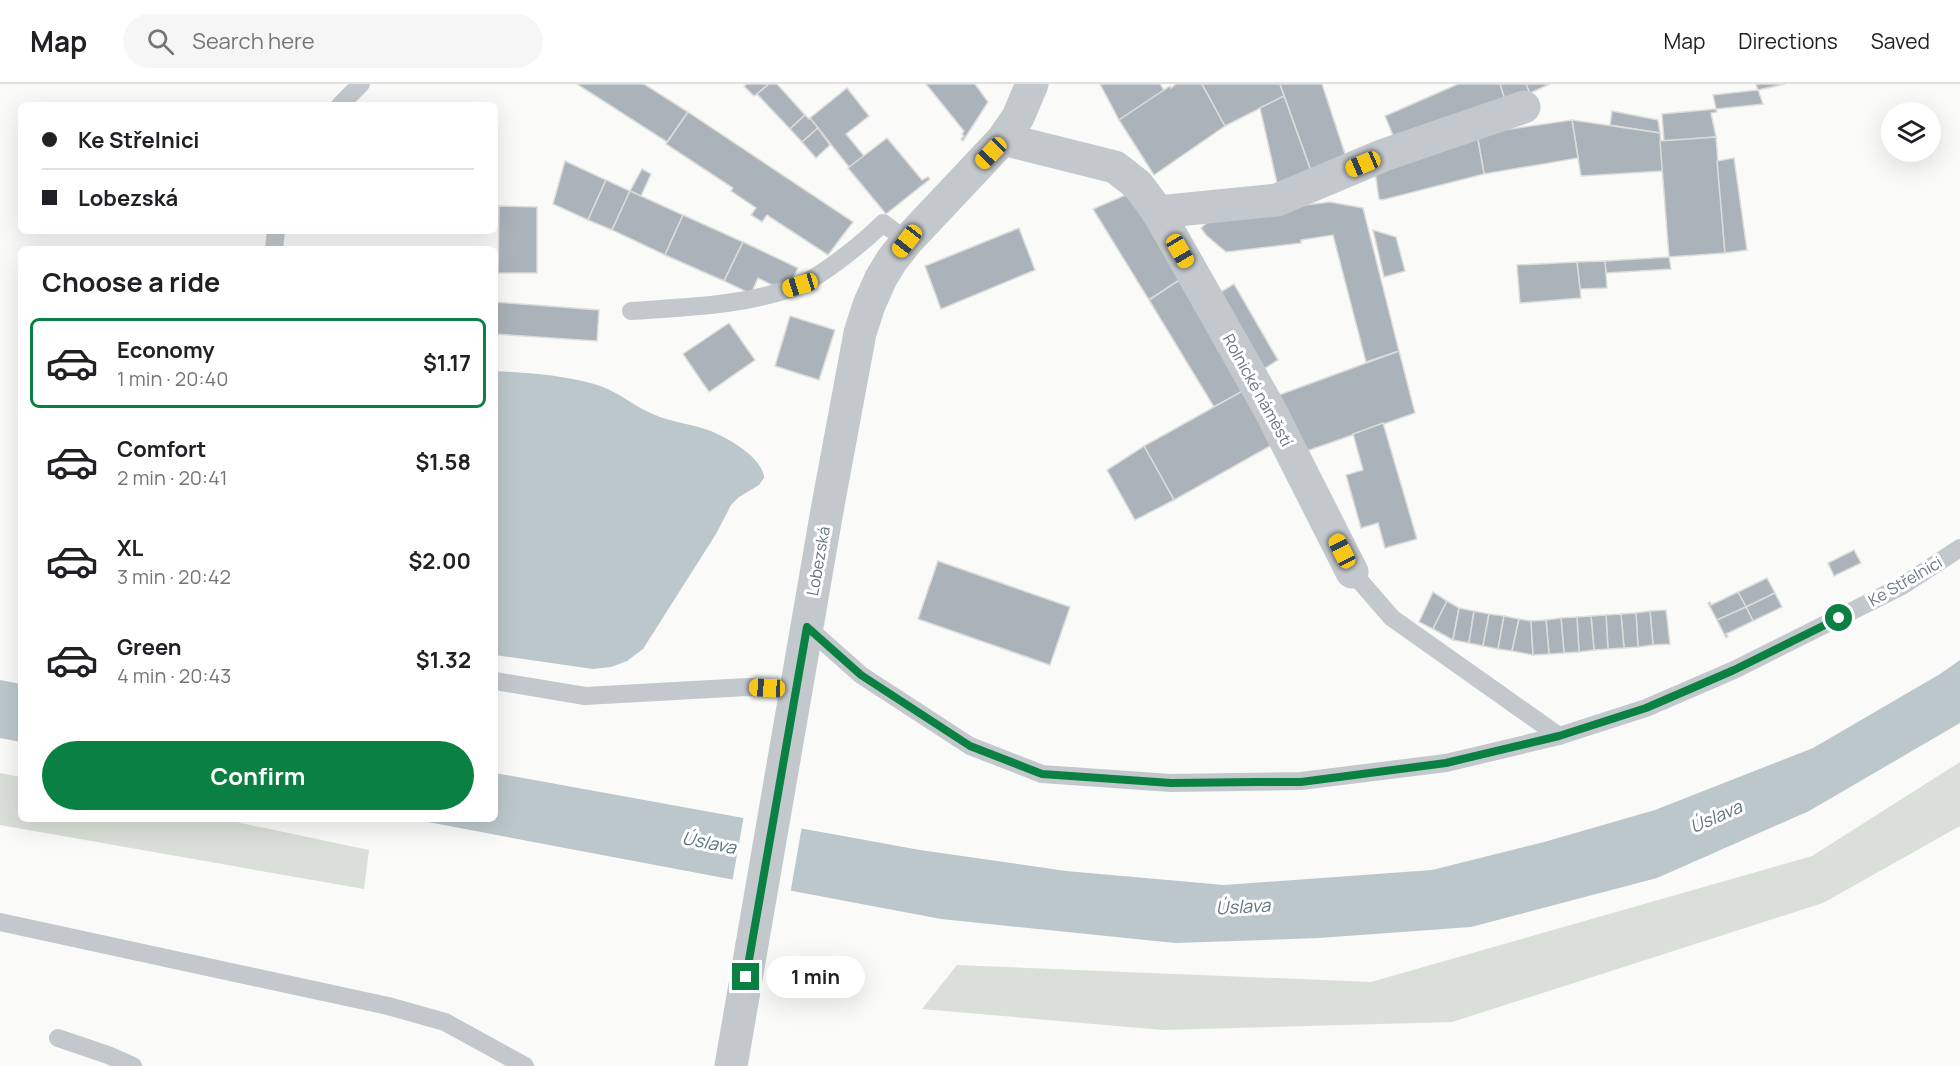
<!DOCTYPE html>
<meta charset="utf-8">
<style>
:root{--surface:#fff;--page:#f6f6f6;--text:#202124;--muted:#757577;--line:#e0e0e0;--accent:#0b8043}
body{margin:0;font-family:Manrope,sans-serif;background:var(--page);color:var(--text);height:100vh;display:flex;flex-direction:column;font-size:22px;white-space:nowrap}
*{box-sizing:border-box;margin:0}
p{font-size:20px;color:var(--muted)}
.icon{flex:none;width:33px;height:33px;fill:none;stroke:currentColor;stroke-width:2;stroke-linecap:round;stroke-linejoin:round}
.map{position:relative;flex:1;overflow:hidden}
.drawer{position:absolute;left:18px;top:162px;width:480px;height:576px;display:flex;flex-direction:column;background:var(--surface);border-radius:9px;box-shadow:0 6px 24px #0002}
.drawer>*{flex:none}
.top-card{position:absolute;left:18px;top:18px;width:480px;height:132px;border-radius:9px;box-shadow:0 6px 24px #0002;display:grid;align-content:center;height:132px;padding:0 24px;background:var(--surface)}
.tools{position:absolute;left:1881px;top:18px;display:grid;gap:12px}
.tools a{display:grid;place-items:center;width:60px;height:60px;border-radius:50%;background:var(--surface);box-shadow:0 6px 24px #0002;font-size:30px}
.end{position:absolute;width:27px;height:27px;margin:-14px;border:8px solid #0b8043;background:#fff;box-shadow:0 0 0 3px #fff}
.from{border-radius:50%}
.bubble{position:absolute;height:42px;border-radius:21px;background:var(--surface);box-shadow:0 6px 24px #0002;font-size:20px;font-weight:700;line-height:42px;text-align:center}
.car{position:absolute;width:18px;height:36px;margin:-18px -9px;border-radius:8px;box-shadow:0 0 4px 2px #0007;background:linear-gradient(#f5c518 24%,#345 0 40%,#f5c518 0 76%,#345 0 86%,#f5c518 0)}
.top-card b{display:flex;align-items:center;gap:21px;height:57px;font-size:22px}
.top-card b+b{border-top:2px solid var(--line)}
.top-card i{width:15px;height:15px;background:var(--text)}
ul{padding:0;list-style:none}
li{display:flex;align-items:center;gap:18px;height:90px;margin:0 12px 9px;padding:0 12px;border:3px solid transparent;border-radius:9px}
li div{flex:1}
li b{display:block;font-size:22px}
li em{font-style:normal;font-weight:700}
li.active{border-color:var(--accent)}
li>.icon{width:54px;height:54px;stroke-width:1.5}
h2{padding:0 24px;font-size:27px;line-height:72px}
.action{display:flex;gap:12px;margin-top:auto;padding:12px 24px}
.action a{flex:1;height:69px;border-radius:36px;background:var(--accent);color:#fff;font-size:24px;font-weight:700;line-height:69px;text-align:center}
header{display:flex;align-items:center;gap:36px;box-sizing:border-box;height:84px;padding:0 30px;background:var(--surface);border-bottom:2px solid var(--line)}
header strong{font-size:28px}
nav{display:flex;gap:33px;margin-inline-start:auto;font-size:21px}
.search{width:420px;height:54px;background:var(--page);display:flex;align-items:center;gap:15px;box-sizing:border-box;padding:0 21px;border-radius:33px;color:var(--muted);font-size:22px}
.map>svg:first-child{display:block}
</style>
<header>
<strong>Map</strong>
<div class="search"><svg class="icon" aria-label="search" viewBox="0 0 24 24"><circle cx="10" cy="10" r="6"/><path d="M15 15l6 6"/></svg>Search here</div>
<nav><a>Map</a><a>Directions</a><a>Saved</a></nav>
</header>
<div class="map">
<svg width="1960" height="982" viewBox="0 0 1960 982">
<rect width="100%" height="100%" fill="#fafaf8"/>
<g fill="#dadfd7">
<path d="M1960,678V742L1823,819L1452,938L1163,946L922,925L957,881L1371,898L1812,772Z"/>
<path d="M0,689L21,693V735H222L369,766L364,805L0,741Z"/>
</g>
<g fill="#bbc7cb">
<path d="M495,287C528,289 562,291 594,300C617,306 634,323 655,331C672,338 691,340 708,346C725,352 764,374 764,394L759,401L739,413L731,421L716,450L643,565L627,577L611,583L593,585L495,571Z"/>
<path d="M1960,576V639L1809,727L1657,794L1471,843L1319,854L1175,859L941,835L412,735H495V689L920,766L1066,787L1224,801L1432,786L1544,758L1655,726L1813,664L1940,590Z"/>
<path d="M0,596L21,600V658L0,654Z"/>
</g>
<path fill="#fafaf8" d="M744,731L802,742L790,811L732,799Z"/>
<g fill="#aab3b9" stroke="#dcdcda" stroke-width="1.5">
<path d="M577,0H644L688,28L667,58Z"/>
<path d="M747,0H769L754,12L744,2Z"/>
<path d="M769,0H777L805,31L790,45L757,10Z"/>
<path d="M926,0H975L988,18L963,57L961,55L964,52L962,50L964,47Z"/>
<path d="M1100,0H1160L1164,6L1119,36Z"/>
<path d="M1176,0H1202L1225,42L1154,91L1119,36L1170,2L1171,4Z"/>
<path d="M1202,0H1280L1284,12L1225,42Z"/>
<path d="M1280,0H1322L1348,79L1312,90Z"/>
<path d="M1458,0H1500L1506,18L1397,61L1385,32Z"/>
<path d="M1500,0H1526L1530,9L1506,18Z"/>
<path d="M1526,0H1550L1530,9Z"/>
<path d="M1756,0H1785L1758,6Z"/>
<path d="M847,4L869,32L846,50L864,72L849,83L810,34Z"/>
<path d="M1758,6L1763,20L1716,25L1713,11Z"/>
<path d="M1284,12L1312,90L1277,99L1260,24Z"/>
<path d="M1716,25L1717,28L1711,29L1716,53L1664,57L1662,30Z"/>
<path d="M1612,27L1658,36L1660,49L1610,41Z"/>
<path d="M688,28L853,138L828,171L767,131L762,138L751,131L756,124L731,107L733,104L666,60Z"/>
<path d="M805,31L809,35L810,34L818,44L802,58L790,45Z"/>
<path d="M1572,36L1660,49L1663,87L1581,92Z"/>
<path d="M1572,36L1578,74L1484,90L1477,50Z"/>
<path d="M818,44L830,61L816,74L802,58Z"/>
<path d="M1477,50L1484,90L1382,116L1379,115L1375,87Z"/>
<path d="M1716,53L1725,169L1669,173L1660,57Z"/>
<path d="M887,54L922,96L928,93L930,95L886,130L848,84Z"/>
<path d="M1734,74L1747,166L1725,169L1717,77Z"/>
<path d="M565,77L606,96L588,136L553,120Z"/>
<path d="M642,85L651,90L641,112L630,107Z"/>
<path d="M606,96L630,107L612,146L588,136Z"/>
<path d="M630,107L683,131L665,171L612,146Z"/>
<path d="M1128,110L1181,195L1149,216L1093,125Z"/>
<path d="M1330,118L1363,124L1399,267L1366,278L1333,151L1301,156V159L1226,168L1206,151L1201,144L1214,132Z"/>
<path d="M499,122L537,123V189H498Z"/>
<path d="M683,131L743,158L724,197L665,171Z"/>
<path d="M1019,144L1035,186L941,225L925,182Z"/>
<path d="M1373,146L1396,153L1405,187L1384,193Z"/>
<path d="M743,158L798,184L791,198L776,203L758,194L751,210L724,197Z"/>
<path d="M1669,173L1671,185L1606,189L1605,177Z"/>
<path d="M1605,177L1607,204L1580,205L1577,178Z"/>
<path d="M1577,178L1581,214L1520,219L1517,181Z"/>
<path d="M1181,195L1248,304L1214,323L1149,216Z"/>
<path d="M1234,200L1278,276L1259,288L1214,212Z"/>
<path d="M495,218L599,226L597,257L495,250Z"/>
<path d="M790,232L835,246L819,296L775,282Z"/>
<path d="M729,239L755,276L709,308L683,270Z"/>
<path d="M1399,267L1415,329L1301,369L1279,311Z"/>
<path d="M1248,304L1277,358L1174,416L1144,362Z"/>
<path d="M1383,339L1417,455L1385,464L1378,439L1361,444L1346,391L1363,386L1353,350Z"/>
<path d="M1144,362L1174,416L1135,436L1107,386Z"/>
<path d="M1854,466L1861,479L1834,492L1828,479Z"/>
<path d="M938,477L1070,523L1050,581L918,535Z"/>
<path d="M1767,494L1775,509L1746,523L1738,508Z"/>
<path d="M1433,508L1447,517L1433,545L1419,538Z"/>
<path d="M1738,508L1746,523L1717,536L1708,519L1710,518L1711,521Z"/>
<path d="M1775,509L1782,523L1753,537L1746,523Z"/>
<path d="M1447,517L1459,524L1453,556L1433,545Z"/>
<path d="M1746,523L1753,537L1726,550L1728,552L1726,554L1717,536Z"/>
<path d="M1459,524L1474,527L1469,559L1453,556Z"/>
<path d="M1666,526L1670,560L1653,561L1650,527Z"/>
<path d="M1474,527L1489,530L1483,562L1469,559Z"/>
<path d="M1650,527L1653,561L1638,563L1636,529Z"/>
<path d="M1636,529L1638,563L1624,564L1621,530Z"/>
<path d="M1489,530L1504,532L1498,565L1483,562Z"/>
<path d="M1621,530L1624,564L1608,565L1606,531Z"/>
<path d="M1606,531L1608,565L1594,566L1591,532Z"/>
<path d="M1504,532L1519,535L1512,567L1498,565Z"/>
<path d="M1591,532L1594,566L1579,568L1577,533Z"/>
<path d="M1577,533L1579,568L1564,569L1561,534Z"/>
<path d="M1561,534L1564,569L1549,570L1546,536Z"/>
<path d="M1519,535L1531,537L1533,571L1512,567Z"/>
<path d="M1546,536L1549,570L1533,571L1531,537Z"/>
</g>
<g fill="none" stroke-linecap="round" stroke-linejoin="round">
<g stroke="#c3c8cc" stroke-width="18">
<path d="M340,21L361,0"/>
<path d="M274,165L276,147"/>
<path d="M631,227C687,223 744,222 798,202C822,192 864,158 883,139L907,157"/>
<path d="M1352,488L1392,534L1559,652"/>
<path d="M807,543L861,591L970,662L1042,690L1171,699L1301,697L1446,679L1559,652L1646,624L1734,586L1902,502L1960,464"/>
<path d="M495,597L585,612L747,603L796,606"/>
<path d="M0,838L388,922L445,938L525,982"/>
<path d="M58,954L108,971L133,982"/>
</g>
<g stroke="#c3c8cc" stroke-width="33">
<path d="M1003,55L1115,83L1138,101L1158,128L1277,116L1384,71L1524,23"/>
<path d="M1158,128L1269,324L1352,488"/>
</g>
<path stroke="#c3c8cc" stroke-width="33" d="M731,982L828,421L860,249L869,221L881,194L892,176L907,157L1003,55L1018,33L1032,0"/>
</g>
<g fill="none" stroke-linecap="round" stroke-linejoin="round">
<path stroke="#0b8043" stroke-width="8" d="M746,893L807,543L861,591L970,662L1042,690L1171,699L1257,698H1301L1446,679L1559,652L1646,624L1734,586L1839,534"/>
</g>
<g text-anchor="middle" stroke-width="6" stroke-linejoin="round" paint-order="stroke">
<g font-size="16" fill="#657683" stroke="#fff">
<text transform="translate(1258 306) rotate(61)" y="6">Rolnické náměstí</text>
<text transform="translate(818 477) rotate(-80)" y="6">Lobezská</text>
<text transform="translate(1905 497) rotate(-30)" y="6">Ke Střelnici</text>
</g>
<g font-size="18" font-style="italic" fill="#60757c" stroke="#fff">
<text transform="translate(1716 733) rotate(-24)" y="6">Úslava</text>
<text transform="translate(709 759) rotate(11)" y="6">Úslava</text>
<text transform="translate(1243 823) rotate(-3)" y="6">Úslava</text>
</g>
</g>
</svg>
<div class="tools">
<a><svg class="icon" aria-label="layers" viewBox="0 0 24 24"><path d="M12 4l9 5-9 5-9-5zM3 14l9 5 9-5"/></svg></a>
</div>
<i class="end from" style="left:1839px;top:534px"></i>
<i class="end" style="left:746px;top:893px"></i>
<div class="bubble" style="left:766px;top:872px;width:99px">1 min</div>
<i class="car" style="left:991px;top:69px;rotate:224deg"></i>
<i class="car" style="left:1363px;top:80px;rotate:247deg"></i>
<i class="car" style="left:907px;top:157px;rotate:218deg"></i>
<i class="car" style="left:1180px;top:167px;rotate:150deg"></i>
<i class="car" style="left:800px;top:201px;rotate:253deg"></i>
<i class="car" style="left:1342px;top:467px;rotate:333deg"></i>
<i class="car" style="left:767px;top:604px;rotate:273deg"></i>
<div class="top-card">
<b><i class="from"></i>Ke Střelnici</b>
<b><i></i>Lobezská</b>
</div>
<section class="drawer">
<h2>Choose a ride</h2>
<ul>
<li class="active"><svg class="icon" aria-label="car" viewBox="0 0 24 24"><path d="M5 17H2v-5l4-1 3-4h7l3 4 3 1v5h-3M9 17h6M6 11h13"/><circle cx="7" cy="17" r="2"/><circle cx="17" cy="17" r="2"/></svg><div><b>Economy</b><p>1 min · 20:40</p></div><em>$1.17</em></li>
<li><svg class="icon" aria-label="car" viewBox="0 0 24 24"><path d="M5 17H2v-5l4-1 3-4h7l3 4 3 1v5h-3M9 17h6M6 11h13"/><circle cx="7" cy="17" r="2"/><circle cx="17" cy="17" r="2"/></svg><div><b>Comfort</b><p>2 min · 20:41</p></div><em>$1.58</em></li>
<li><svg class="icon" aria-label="car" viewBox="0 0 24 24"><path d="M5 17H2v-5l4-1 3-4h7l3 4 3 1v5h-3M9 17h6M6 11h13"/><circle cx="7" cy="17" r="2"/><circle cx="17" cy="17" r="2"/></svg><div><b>XL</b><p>3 min · 20:42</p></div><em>$2.00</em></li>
<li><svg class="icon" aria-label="car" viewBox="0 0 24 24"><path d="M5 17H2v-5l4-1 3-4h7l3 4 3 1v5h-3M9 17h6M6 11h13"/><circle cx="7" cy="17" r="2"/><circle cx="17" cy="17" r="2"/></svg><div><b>Green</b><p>4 min · 20:43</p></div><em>$1.32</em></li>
</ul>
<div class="action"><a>Confirm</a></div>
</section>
</div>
